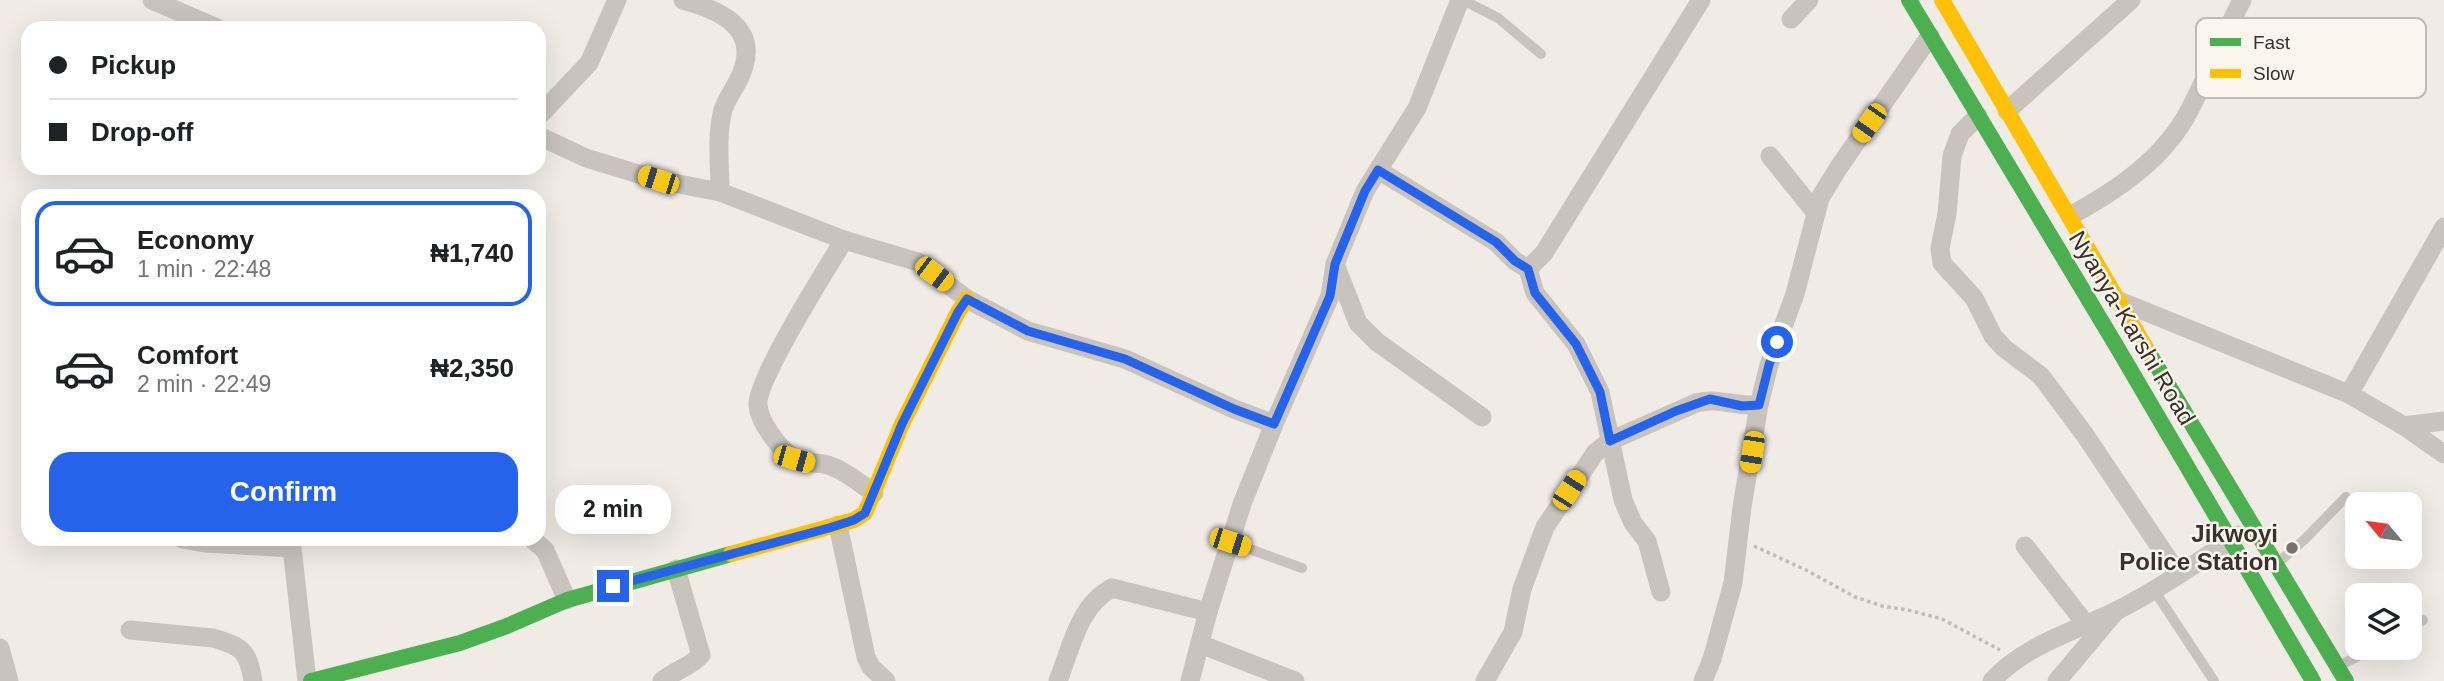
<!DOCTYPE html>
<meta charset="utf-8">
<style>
:root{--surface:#fff;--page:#f6f6f6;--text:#202124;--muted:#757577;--line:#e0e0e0;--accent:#2563eb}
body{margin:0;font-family:Arial,sans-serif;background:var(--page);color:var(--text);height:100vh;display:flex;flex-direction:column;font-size:26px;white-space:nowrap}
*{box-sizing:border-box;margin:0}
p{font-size:23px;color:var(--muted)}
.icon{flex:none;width:38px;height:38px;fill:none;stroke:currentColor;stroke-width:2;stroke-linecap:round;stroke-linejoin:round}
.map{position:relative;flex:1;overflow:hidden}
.drawer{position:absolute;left:21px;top:189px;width:525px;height:357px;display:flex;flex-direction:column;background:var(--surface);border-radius:21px;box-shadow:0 7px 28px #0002}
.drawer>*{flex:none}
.top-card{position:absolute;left:21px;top:21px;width:525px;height:154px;border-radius:21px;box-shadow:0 7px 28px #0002;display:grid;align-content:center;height:154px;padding:0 28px;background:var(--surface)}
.needle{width:46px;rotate:299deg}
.controls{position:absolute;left:2345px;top:492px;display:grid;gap:14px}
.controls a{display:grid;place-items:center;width:77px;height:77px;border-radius:14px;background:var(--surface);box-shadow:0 7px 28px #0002;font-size:35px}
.end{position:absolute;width:32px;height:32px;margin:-16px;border:9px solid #2563eb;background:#fff;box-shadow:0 0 0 4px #fff}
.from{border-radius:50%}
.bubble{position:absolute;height:49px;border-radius:21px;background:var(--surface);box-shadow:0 7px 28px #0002;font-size:23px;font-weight:700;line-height:49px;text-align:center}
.car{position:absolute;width:21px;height:42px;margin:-21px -10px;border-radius:9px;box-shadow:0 0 5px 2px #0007;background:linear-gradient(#f5c518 24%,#345 0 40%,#f5c518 0 76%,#345 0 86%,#f5c518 0)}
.top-card b{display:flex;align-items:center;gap:24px;height:66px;font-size:26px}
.top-card b+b{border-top:2px solid var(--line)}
.top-card i{width:18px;height:18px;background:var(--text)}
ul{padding:12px 0 0;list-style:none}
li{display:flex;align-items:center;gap:21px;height:105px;margin:0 14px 10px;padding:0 14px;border:4px solid transparent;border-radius:21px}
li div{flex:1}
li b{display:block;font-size:26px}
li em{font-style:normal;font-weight:700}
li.on{border-color:var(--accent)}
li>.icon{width:63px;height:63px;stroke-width:1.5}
.action{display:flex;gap:14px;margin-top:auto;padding:14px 28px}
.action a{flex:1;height:80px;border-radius:21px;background:var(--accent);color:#fff;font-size:28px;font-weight:700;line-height:80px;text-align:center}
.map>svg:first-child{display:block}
</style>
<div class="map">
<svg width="2444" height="681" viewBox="0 0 2444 681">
<rect width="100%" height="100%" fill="#f0ebe5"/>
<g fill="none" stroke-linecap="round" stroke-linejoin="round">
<path stroke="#c2bbb6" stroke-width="3.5" stroke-dasharray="3.5 3.5" stroke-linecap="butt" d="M1754,546L1806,570L1855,597L1882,606L1908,610L1942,619L2000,650"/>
<g stroke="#c9c3be" stroke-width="10">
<path d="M1463,0L1498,18L1541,54"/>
<path d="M1230,542L1302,568"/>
<path d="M2280,561L2305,539L2346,497"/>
<path d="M2154,590L2214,681"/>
<path d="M2410,627L2423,620"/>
<path d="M2341,665L2373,648"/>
</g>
<g stroke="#c9c3be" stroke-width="19">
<path d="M152,0L217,28"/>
<path d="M683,0C716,9 756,25 744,66C740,82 728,95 723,110C716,136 720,165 720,192"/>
<path d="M1791,19L1809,0"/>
<path d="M2007,111L2131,0"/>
<path d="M539,116L589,63L617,0"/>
<path d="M1978,116L1960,134L1952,156L1947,214L1940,248L1942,263L1974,298L1993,336L2004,348L2041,376L2085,435L2178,574"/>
<path d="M539,136L586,158L658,180L720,192L844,240L918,262L967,299L1028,331L1125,359L1234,409L1274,424"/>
<path d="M1770,156L1815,212"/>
<path d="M1378,170L1496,242L1515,261L1528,269L1544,253L1701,0"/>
<path d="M2070,216C2116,191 2164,159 2189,111C2208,75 2223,37 2242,0"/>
<path d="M844,240C827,268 756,380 758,405C759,422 779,448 793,458C802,464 813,462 824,464C842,468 859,483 874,493"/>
<path d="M1335,264L1358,323L1377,342L1482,417"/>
<path d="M1528,269L1535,293L1576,344L1600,392L1623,500L1633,523L1647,541L1661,592"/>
<path d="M2117,300L2349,394L2404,426L2444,454"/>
<path d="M2349,394L2444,227"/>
<path d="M2404,426L2444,421"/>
<path d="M838,525L866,657L871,667L886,681"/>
<path d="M182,539L205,543L291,548"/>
<path d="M291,539L307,681"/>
<path d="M532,539L545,550L567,600"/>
<path d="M2025,546L2085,623"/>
<path d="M130,630L213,638C243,647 248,651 253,681"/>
<path d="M1200,644L1295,681"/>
<path d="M0,648L9,681"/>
<path d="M662,681C674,671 692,666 701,655L676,569"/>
<path d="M1058,681C1071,648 1079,605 1112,588L1208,612"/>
<path d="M1190,681L1208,612L1242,504L1274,424L1330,296L1335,264L1365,191L1417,108L1460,0"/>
<path d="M1485,681L1513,632L1522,589L1545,527L1595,453L1610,441L1696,403C1718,397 1737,407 1759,405"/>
<path d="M1703,681L1712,659L1733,583L1742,507L1759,405L1769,365L1795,294L1820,198L1839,167L1930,36"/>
<path d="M1992,681C2024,645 2076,631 2118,610C2160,589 2199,561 2238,535"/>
<path d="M2057,681L2115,612"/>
</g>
<g stroke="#4caf50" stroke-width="16">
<path d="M1909,0L2117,347L2313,681"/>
<path d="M2149,353L2346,681"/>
<path d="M311,681L460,643L507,626L567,600L731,554"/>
</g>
<g stroke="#ffc107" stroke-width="16">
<path d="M1942,0L2149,353"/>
<path d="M731,554L854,520L865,513L902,424L958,312L967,299"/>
</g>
</g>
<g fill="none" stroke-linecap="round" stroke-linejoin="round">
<path stroke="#2563eb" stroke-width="9" d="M613,586L829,528L854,520L865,513L902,424L958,312L967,299L1028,331L1125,359L1234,409L1274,424L1330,296L1335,264L1365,191L1378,170L1496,242L1515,261L1528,269L1535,293L1576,344L1600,392L1610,441L1676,411L1710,399L1742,406L1759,405L1769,365L1777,342"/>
</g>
<circle fill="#7a716c" stroke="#fbf5ee" stroke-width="2.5" cx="2292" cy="548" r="7"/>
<g text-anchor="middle" stroke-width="5" stroke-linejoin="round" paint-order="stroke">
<g font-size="24" fill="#3b302b" stroke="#fbf5ee">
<text transform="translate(2132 328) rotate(59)" y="8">Nyanya-Karshi Road</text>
</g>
<g font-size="24" font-weight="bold" fill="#3b302b" stroke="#fbf5ee" text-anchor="end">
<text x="2278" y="542">Jikwoyi<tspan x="2278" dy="28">Police Station</tspan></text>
</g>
</g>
<rect x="2196" y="18" width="230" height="80" rx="10" fill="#fbf5ee" stroke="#c1bab4" stroke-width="2"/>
<rect x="2210" y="38" width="31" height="8" fill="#4caf50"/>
<rect x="2210" y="69" width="31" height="9" fill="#ffc107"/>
<g font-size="19" fill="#3b302b">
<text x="2253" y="49">Fast</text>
<text x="2253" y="80">Slow</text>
</g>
</svg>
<div class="controls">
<a><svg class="needle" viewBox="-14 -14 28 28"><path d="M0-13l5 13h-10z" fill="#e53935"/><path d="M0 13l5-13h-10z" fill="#757577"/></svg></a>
<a><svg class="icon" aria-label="layers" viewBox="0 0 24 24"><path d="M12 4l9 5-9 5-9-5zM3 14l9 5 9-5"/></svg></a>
</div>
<i class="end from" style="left:1777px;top:342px"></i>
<i class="end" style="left:613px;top:586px"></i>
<div class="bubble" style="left:555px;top:485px;width:116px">2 min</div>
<i class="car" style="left:1869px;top:123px;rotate:215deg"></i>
<i class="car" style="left:658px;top:180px;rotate:288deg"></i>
<i class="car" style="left:934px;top:274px;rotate:127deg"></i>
<i class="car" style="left:1752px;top:452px;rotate:189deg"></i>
<i class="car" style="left:794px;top:459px;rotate:106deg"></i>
<i class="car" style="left:1569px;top:490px;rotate:33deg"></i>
<i class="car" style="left:1230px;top:542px;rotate:108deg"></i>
<div class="top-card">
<b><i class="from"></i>Pickup</b>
<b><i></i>Drop-off</b>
</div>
<section class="drawer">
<ul>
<li class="on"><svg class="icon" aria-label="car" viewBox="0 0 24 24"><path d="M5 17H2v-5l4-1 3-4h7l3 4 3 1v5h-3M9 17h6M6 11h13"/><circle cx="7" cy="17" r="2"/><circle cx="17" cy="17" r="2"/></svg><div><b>Economy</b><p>1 min · 22:48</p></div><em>₦1,740</em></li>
<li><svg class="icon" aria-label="car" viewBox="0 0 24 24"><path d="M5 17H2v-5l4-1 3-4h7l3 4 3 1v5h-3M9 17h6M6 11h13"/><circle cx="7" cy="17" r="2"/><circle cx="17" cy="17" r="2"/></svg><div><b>Comfort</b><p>2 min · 22:49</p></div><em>₦2,350</em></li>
</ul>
<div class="action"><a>Confirm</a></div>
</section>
</div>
